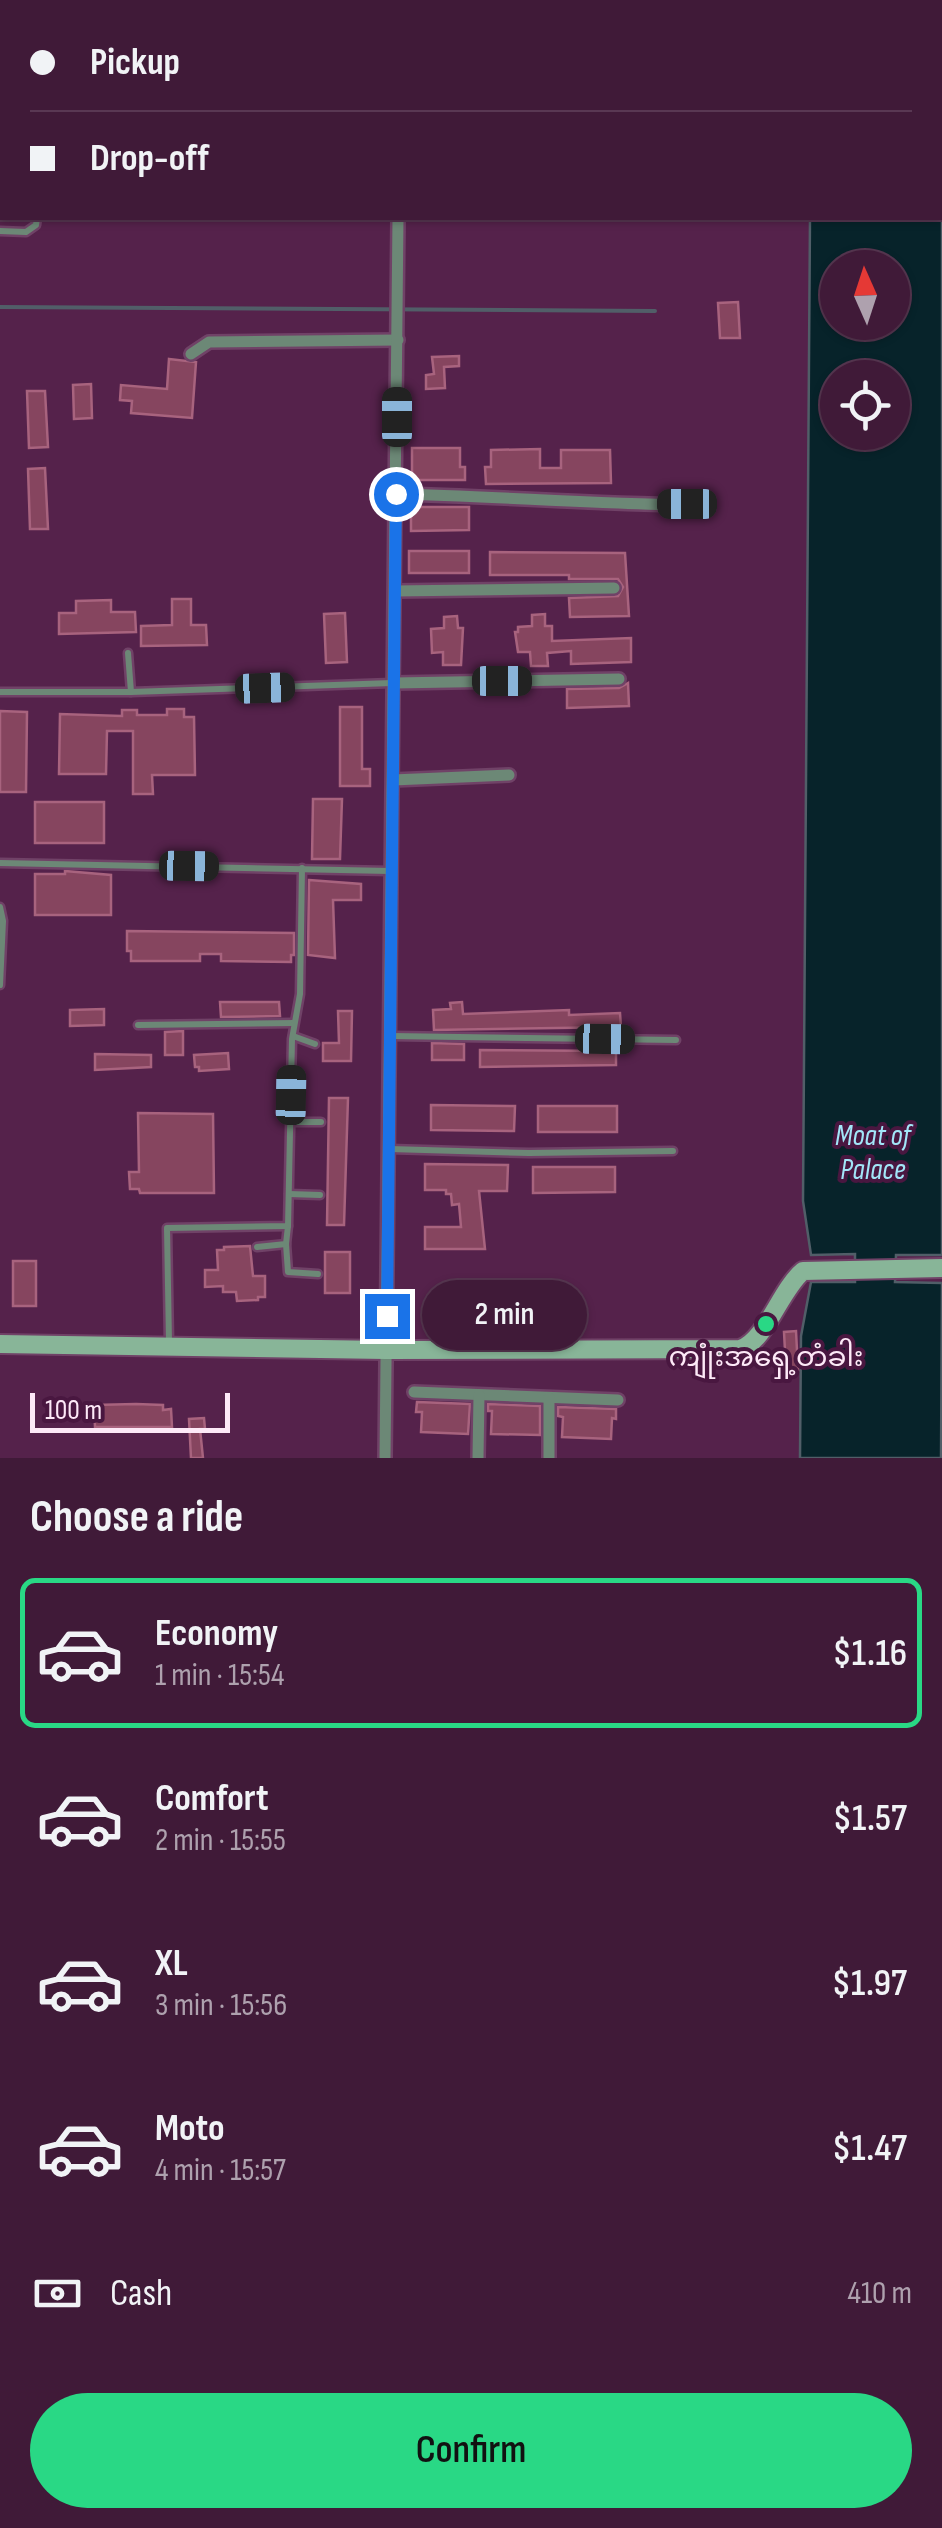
<!DOCTYPE html>
<meta charset="utf-8">
<style>
:root{--surface:#401a38;--page:#472340;--text:#f1f3f6;--muted:#aea1ae;--line:#593853;--accent:#29d885}
body{margin:0;font-family:"Sofia Sans Condensed","Noto Sans Myanmar",sans-serif;background:var(--page);color:var(--text);height:100vh;display:flex;flex-direction:column;font-size:38px;white-space:nowrap}
*{box-sizing:border-box;margin:0}
p{font-size:32px;color:var(--muted)}
.icon{flex:none;width:55px;height:55px;fill:none;stroke:currentColor;stroke-width:2;stroke-linecap:round;stroke-linejoin:round}
.map{position:relative;height:1458px;overflow:hidden}
.panel{display:flex;flex-direction:column;background:var(--surface);flex:1}
.panel>*{flex:none}
.banner{position:absolute;left:0px;top:0px;width:942px;height:220px;box-shadow:0 2px 8px #0004,0 0 0 2px var(--line);display:grid;align-content:center;height:220px;padding:0 30px;background:var(--surface)}
.needle{width:65px;rotate:357deg}
.buttons{position:absolute;left:820px;top:250px;display:grid;gap:20px}
.buttons a{display:grid;place-items:center;width:90px;height:90px;border-radius:50%;background:var(--surface);box-shadow:0 2px 8px #0004,0 0 0 2px var(--line);font-size:50px}
.scale{position:absolute;left:30px;bottom:25px;width:200px;box-sizing:border-box;padding-left:10px;border:5px solid #fde9f7;border-top:0;font-size:28px;line-height:35px;white-space:nowrap;color:#fde9f7;-webkit-text-stroke:8px #491740;paint-order:stroke}
.end{position:absolute;width:45px;height:45px;margin:-22px;border:12px solid #1a73e8;background:#fff;box-shadow:0 0 0 5px #fff}
.from{border-radius:50%}
.bubble{position:absolute;height:70px;border-radius:35px;background:var(--surface);box-shadow:0 2px 8px #0004,0 0 0 2px var(--line);font-size:32px;font-weight:600;line-height:70px;text-align:center}
.car{position:absolute;width:30px;height:60px;margin:-30px -15px;border-radius:12px;box-shadow:0 0 8px 2px #0007;background:linear-gradient(#222 24%,#8ab4d8 0 40%,#222 0 76%,#8ab4d8 0 86%,#222 0)}
.banner b{display:flex;align-items:center;gap:35px;height:95px;font-size:38px}
.banner b+b{border-top:2px solid var(--line)}
.banner i{width:25px;height:25px;background:var(--text)}
ul{padding:0;list-style:none}
li{display:flex;align-items:center;gap:30px;height:150px;margin:0 20px 15px;padding:0 10px;border:5px solid transparent;border-radius:15px}
li div{flex:1}
li b{display:block;font-size:38px}
li em{font-style:normal;font-weight:600}
li.current{border-color:var(--accent)}
li>.icon{width:90px;height:90px;stroke-width:1.5}
h2{padding:0 30px;font-size:45px;line-height:120px}
.pay{display:flex;align-items:center;gap:25px;height:110px;padding:0 30px;font-size:38px}
.pay p{margin-inline-start:auto}
.primary-button{display:flex;gap:20px;margin-top:auto;padding:20px 30px}
.primary-button a{flex:1;height:115px;border-radius:60px;background:var(--accent);color:#111;font-size:40px;font-weight:600;line-height:115px;text-align:center}
.map>svg:first-child{display:block}
</style>
<div class="map">
<svg width="942" height="1458" viewBox="0 0 942 1458">
<rect width="100%" height="100%" fill="#55224b"/>
<path fill="#07232a" stroke="#515e68" stroke-width="2.5" fill-rule="evenodd" d="M810,0H942V1255H896L895,1282L942,1283L941,1458H800L801,1336L811,1282H855V1254L811,1255L803,1201L810,218H940V2ZM838,268H892V322H838ZM838,378H892V432H838Z"/>
<g fill="none" stroke-linecap="round" stroke-linejoin="round">
<path stroke="#515e68" stroke-width="4" d="M0,307L655,311"/>
</g>
<g fill="#86455f" stroke="#a8637e" stroke-width="2.5">
<path d="M738,302L740,338H720L718,303Z"/>
<path d="M459,356V366L444,367L445,388L426,389V375L434,374L432,357Z"/>
<path d="M169,359L196,362L192,418L131,413L132,401L120,400L121,385L167,389Z"/>
<path d="M91,384L92,418L74,419L73,385Z"/>
<path d="M27,391H45L48,447L29,448Z"/>
<path d="M412,448H460V467H465V480H412Z"/>
<path d="M540,449V468H561V450H610L611,483L486,484L485,467H491V450Z"/>
<path d="M45,468L48,529H30L28,469Z"/>
<path d="M411,507H469V530L411,531Z"/>
<rect x="409" y="551" width="60" height="22"/>
<path d="M490,552L625,553L629,616L570,617L569,598L618,596L623,587L618,579H569V575H490Z"/>
<path d="M172,599H191V625H206L207,645L141,646V626L172,625Z"/>
<path d="M111,600V612H135L136,632L59,634V613H76V601Z"/>
<path d="M345,613L347,662L326,663L324,614Z"/>
<path d="M545,614V626H552V641L631,638V662L571,664V651L547,653L548,666H531L530,652H518L515,632H518V627L532,626V615Z"/>
<path d="M457,616L458,628H463L461,665H443V652L432,653L431,629L444,628V617Z"/>
<path d="M628,683L629,706L567,708V689L619,688Z"/>
<path d="M340,707H362V769H370V786H340Z"/>
<path d="M167,709H184V717H194L195,775H152L153,794H133V731H107L106,774H59L60,714L122,716V710H137V715H167Z"/>
<path d="M0,711L27,712L26,792H0Z"/>
<path d="M313,799H342L340,859H312Z"/>
<rect x="35" y="802" width="69" height="41"/>
<path d="M65,871L111,875V915H35V874H65Z"/>
<path d="M309,880L361,884V900H333L335,958L308,955Z"/>
<path d="M127,931L294,933V955H291V962L221,961V954H200V961H131V951H127Z"/>
<path d="M220,1002H279L280,1016L221,1017Z"/>
<path d="M462,1002L463,1014L569,1010V1015L620,1013L621,1027L434,1030L433,1010L451,1009L450,1003Z"/>
<path d="M104,1009V1025L70,1026V1010Z"/>
<path d="M338,1011H352L351,1061H323V1043H339Z"/>
<path d="M183,1031V1055H165V1032Z"/>
<path d="M432,1043L464,1044V1060H432Z"/>
<path d="M480,1050L616,1051V1065L480,1067Z"/>
<path d="M228,1053L229,1069L199,1071V1067H195L194,1055Z"/>
<path d="M95,1054L151,1055V1067L95,1070Z"/>
<path d="M329,1098H348L344,1225H327Z"/>
<path d="M431,1105L515,1106L514,1131L431,1130Z"/>
<rect x="538" y="1106" width="79" height="26"/>
<path d="M138,1113L213,1114L214,1193H140L139,1189H130L129,1172H139Z"/>
<path d="M425,1164L508,1165L507,1191H479L485,1249H425V1227H461L459,1204L452,1205L451,1194H446V1190H425Z"/>
<path d="M533,1167H615V1192L533,1193Z"/>
<path d="M250,1246L253,1276H265V1297H258V1300L237,1301L236,1292H223V1286L205,1287V1270H218L217,1250H224V1247Z"/>
<rect x="325" y="1252" width="25" height="41"/>
<rect x="13" y="1261" width="23" height="45"/>
<path d="M796,1331L798,1370H786L784,1332Z"/>
<path d="M417,1402L470,1404L468,1434L421,1432L422,1412H416Z"/>
<path d="M136,1404L163,1405V1410L171,1409L172,1427H95L94,1405Z"/>
<path d="M488,1404L540,1406V1435L491,1434L492,1411H488Z"/>
<path d="M558,1407L616,1409V1419L612,1418L611,1439L562,1437L563,1417L558,1416Z"/>
<path d="M204,1418L205,1429H200L203,1458H191L189,1419Z"/>
</g>
<g fill="none" stroke-linecap="round" stroke-linejoin="round">
<g stroke="#704267" stroke-width="11">
<g id="lane">
<path d="M41,2V0"/>
<path d="M0,161H2"/>
<path d="M0,231L26,232L36,225L37,218"/>
<path d="M128,653L131,692"/>
<path d="M0,692H131L392,683"/>
<path d="M0,863L390,871"/>
<path d="M0,907L3,921L0,985"/>
<path d="M138,1025L294,1023"/>
<path d="M293,1036L315,1044"/>
<path d="M391,1036L676,1040"/>
<path d="M291,1122H321"/>
<path d="M390,1149L529,1153L673,1151"/>
<path d="M289,1194L320,1195"/>
<path d="M286,1244L288,1272L318,1274"/>
<path d="M257,1247L286,1244L288,1226"/>
<path d="M169,1342L167,1228L288,1226L292,1039L300,994L302,868"/>
</g>
</g>
<g stroke="#704267" stroke-width="16">
<g id="street">
<path d="M400,2V0"/>
<path d="M191,354L209,342L398,340"/>
<path d="M396,494C493,496 590,504 687,505"/>
<path d="M395,591L614,588"/>
<path d="M394,683L619,679"/>
<path d="M393,780L509,775"/>
<path d="M414,1392L618,1400"/>
<path d="M549,1398V1458"/>
<path d="M385,1458L398,218"/>
<path d="M478,1458L479,1395"/>
</g>
</g>
<g stroke="#704267" stroke-width="22">
<path id="secondary" d="M0,1344L386,1350L740,1349C766,1341 780,1290 803,1271L942,1268"/>
</g>
<use href="#lane" stroke="#6c8876" stroke-width="6"/>
<use href="#street" stroke="#6c8876" stroke-width="11"/>
<use href="#secondary" stroke="#88b598" stroke-width="18"/>
</g>
<g fill="none" stroke-linecap="round" stroke-linejoin="round">
<path stroke="#1a73e8" stroke-width="12" d="M387,1316L396,494"/>
</g>
<circle fill="#29d885" stroke="#491740" stroke-width="4" cx="766" cy="1324" r="10"/>
<g text-anchor="middle" stroke-width="8" stroke-linejoin="round" paint-order="stroke">
<g font-size="28" fill="#fde9f7" stroke="#491740">
<text x="766" y="1366">ကျုံးအရှေ့တံခါး</text>
</g>
<g font-size="30" font-style="italic" fill="#a2e6f8" stroke="#491740">
<text x="873" y="1145">Moat of<tspan x="873" dy="34">Palace</tspan></text>
</g>
</g>
</svg>
<div class="buttons">
<a><svg class="needle" viewBox="-14 -14 28 28"><path d="M0-13l5 13h-10z" fill="#e53935"/><path d="M0 13l5-13h-10z" fill="#aea1ae"/></svg></a>
<a><svg class="icon" aria-label="locate" viewBox="0 0 24 24"><circle cx="12" cy="12" r="6"/><path d="M12 2v4M12 18v4M2 12h4M18 12h4"/></svg></a>
</div>
<div class="scale">100 m</div>
<i class="end from" style="left:396px;top:494px"></i>
<i class="end" style="left:387px;top:1316px"></i>
<div class="bubble" style="left:422px;top:1280px;width:165px">2 min</div>
<i class="car" style="left:397px;top:417px;rotate:0deg"></i>
<i class="car" style="left:687px;top:504px;rotate:270deg"></i>
<i class="car" style="left:502px;top:681px;rotate:90deg"></i>
<i class="car" style="left:265px;top:688px;rotate:88deg"></i>
<i class="car" style="left:189px;top:866px;rotate:91deg"></i>
<i class="car" style="left:605px;top:1039px;rotate:91deg"></i>
<i class="car" style="left:291px;top:1095px;rotate:1deg"></i>
<div class="banner">
<b><i class="from"></i>Pickup</b>
<b><i></i>Drop-off</b>
</div>
</div>
<section class="panel">
<h2>Choose a ride</h2>
<ul>
<li class="current"><svg class="icon" aria-label="car" viewBox="0 0 24 24"><path d="M5 17H2v-5l4-1 3-4h7l3 4 3 1v5h-3M9 17h6M6 11h13"/><circle cx="7" cy="17" r="2"/><circle cx="17" cy="17" r="2"/></svg><div><b>Economy</b><p>1 min · 15:54</p></div><em>$1.16</em></li>
<li><svg class="icon" aria-label="car" viewBox="0 0 24 24"><path d="M5 17H2v-5l4-1 3-4h7l3 4 3 1v5h-3M9 17h6M6 11h13"/><circle cx="7" cy="17" r="2"/><circle cx="17" cy="17" r="2"/></svg><div><b>Comfort</b><p>2 min · 15:55</p></div><em>$1.57</em></li>
<li><svg class="icon" aria-label="car" viewBox="0 0 24 24"><path d="M5 17H2v-5l4-1 3-4h7l3 4 3 1v5h-3M9 17h6M6 11h13"/><circle cx="7" cy="17" r="2"/><circle cx="17" cy="17" r="2"/></svg><div><b>XL</b><p>3 min · 15:56</p></div><em>$1.97</em></li>
<li><svg class="icon" aria-label="car" viewBox="0 0 24 24"><path d="M5 17H2v-5l4-1 3-4h7l3 4 3 1v5h-3M9 17h6M6 11h13"/><circle cx="7" cy="17" r="2"/><circle cx="17" cy="17" r="2"/></svg><div><b>Moto</b><p>4 min · 15:57</p></div><em>$1.47</em></li>
</ul>
<div class="pay"><svg class="icon" aria-label="cash" viewBox="0 0 24 24"><path d="M3 7h18v10H3z"/><circle cx="12" cy="12" r="2"/></svg>Cash<p>410 m</p></div>
<div class="primary-button"><a>Confirm</a></div>
</section>
